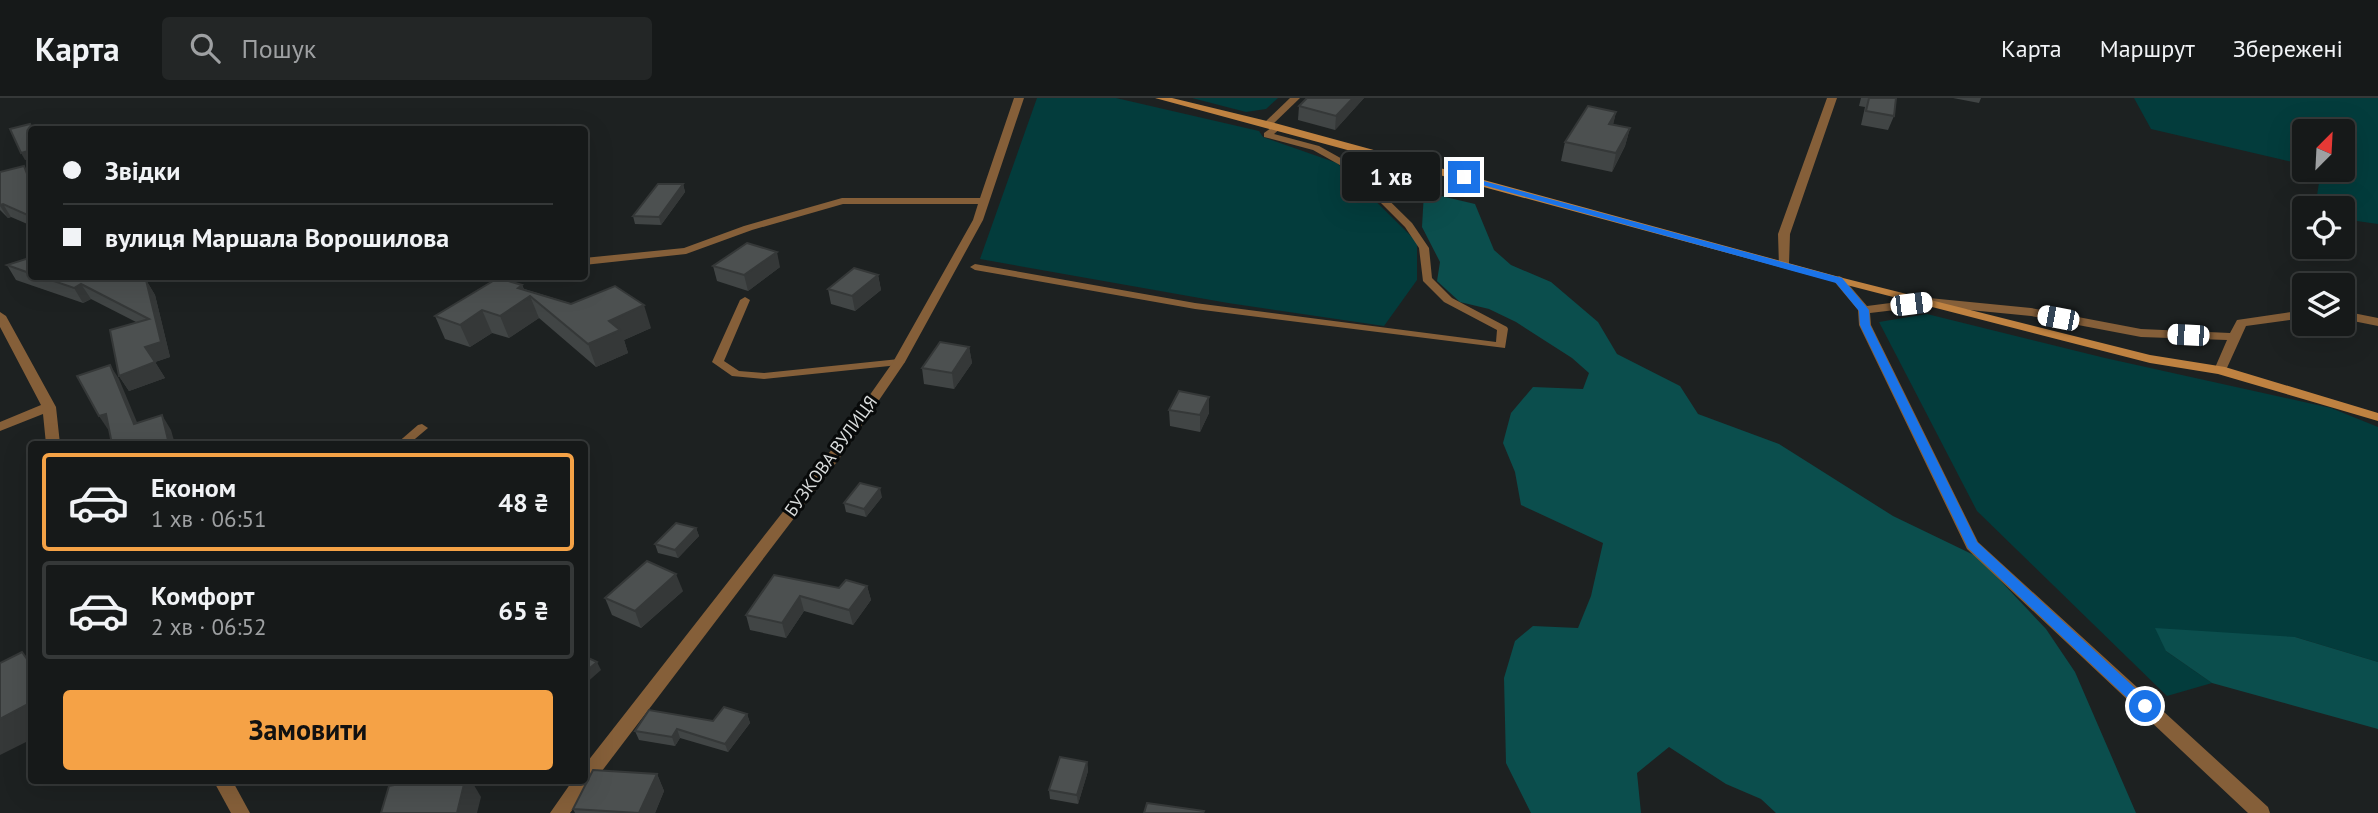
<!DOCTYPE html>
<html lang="uk">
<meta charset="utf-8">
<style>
:root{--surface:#161919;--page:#232626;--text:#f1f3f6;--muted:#9ea0a2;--line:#353838;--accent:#f5a246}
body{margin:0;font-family:"PT Sans",sans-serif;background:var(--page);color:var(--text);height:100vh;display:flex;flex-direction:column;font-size:26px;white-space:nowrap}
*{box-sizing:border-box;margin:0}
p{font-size:23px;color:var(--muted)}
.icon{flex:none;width:38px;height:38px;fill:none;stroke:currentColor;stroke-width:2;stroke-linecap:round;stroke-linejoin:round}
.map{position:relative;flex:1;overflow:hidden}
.drawer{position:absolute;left:28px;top:343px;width:560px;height:343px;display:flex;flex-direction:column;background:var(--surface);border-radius:7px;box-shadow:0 7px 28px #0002,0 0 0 2px var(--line)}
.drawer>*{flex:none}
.top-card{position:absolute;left:28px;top:28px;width:560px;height:154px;border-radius:7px;box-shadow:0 7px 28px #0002,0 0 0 2px var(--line);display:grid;align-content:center;height:154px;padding:0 35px;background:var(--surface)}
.needle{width:46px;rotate:24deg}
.buttons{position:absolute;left:2292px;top:21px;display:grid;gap:14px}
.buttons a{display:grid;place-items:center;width:63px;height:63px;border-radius:7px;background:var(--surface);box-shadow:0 7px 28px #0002,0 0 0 2px var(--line);font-size:35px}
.end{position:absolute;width:32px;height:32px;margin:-16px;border:9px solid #1a73e8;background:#fff;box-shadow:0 0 0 4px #fff}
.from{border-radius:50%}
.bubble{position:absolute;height:49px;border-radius:7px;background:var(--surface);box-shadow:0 7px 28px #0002,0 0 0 2px var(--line);font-size:23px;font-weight:800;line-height:49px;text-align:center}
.car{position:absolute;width:21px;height:42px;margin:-21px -10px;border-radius:9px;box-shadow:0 0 5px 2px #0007;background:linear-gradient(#fff 24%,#345 0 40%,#fff 0 76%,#345 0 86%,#fff 0)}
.top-card b{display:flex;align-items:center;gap:24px;height:66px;font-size:26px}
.top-card b+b{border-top:2px solid var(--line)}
.top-card i{width:18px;height:18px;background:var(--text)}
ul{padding:12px 0 0;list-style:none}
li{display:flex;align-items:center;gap:21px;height:98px;margin:0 14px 10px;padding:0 21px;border:4px solid var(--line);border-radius:7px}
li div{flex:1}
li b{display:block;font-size:26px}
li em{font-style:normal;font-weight:800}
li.on{border-color:var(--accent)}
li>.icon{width:63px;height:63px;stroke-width:1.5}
.action{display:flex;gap:14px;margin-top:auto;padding:14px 35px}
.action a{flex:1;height:80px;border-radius:7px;background:var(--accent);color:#111;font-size:28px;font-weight:800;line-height:80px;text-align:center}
header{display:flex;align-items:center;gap:42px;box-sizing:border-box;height:98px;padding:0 35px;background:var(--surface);border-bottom:2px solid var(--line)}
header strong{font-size:33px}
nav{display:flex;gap:38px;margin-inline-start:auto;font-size:24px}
.search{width:490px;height:63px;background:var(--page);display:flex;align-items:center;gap:18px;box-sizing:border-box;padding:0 24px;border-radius:7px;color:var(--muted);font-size:26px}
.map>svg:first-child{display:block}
</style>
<header>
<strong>Карта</strong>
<div class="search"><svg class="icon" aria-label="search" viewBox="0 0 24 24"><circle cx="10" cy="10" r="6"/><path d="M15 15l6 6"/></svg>Пошук</div>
<nav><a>Карта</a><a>Маршрут</a><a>Збережені</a></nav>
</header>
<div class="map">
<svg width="2378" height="715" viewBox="0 0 2378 715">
<rect width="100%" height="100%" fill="#1d2121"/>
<g fill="#033c3c">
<path d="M1037,0H1116L1259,33L1263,39L1337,65L1417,144V182L1384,228L1228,205L980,161Z"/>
<path d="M1192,0H1278L1266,11L1246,14Z"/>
<path d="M2134,0H2378V126L2343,121V110H2315L2321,72H2343V33H2305V67L2151,31Z"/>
<path d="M1927,216L2105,260L2331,310L2378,329V564L2295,539L2166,553L2212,585L2167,598L1977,413L1879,224Z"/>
</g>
<g fill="#0b4e4d">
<path d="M1424,94L1475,106L1494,152L1511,167L1551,184L1598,224L1617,256L1680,288L1698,316L1779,346L1893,418L1978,459L2046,531L2075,574L2136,715H1776L1761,701L1726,686L1669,649L1637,675L1641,715H1531L1506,665L1504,580L1515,543L1533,528L1578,530L1591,498L1603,445L1521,407L1515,374L1503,345L1511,315L1533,289L1583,291L1589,275L1572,260L1516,224L1489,211L1460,204L1437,183L1440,164L1422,129Z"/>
<path d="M2155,530L2295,539L2378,564V631L2212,585L2166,553Z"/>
</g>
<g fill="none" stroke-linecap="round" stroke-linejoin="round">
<g fill="#855f39" fill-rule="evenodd">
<path d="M1275,27L1282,29L1274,36L1319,48L1353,67L1412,125L1429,150L1432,180L1452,200L1507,229L1508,231L1505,250L1195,211L975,172L970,169L975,166L1195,205L1496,244L1497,232L1444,204L1423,183L1419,150L1405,129L1347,71L1313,52L1264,39V35Z"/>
<path d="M745,199L750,202L724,263L739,273L764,275L899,261L905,264L899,267L764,281L732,278L712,264L740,202Z"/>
<path d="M422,326L428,330L409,346H396L418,327Z"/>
</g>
<g fill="#855f39" fill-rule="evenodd">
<path d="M1014,0H1024L983,122L905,264L839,361L570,715H550L573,682H584V668L829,355L893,264L973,122L978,106H843L752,132L686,156L584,167V160L684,150L744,128L842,100H980Z"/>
<path d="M1290,0H1300L1271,28H1265V24Z"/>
<path d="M1827,0H1837L1790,136L1789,166L1783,169L1779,168L1778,136Z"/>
<path d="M1839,178L1843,180L1867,208L1929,200L2031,210L2141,231L2230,235L2237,222L2305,212V220L2246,228L2226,272L2220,276L2214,272L2227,242L2141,239L2031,218L1929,208L1870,215L1871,227L1978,444L2268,709L2270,715H2248L1967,451L1859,227L1858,212L1833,182Z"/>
<path d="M2343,213L2378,220V228L2343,221Z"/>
<path d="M0,214L6,218L56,309L60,346H46L43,316L0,333V324L41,307L0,229Z"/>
<path d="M213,682H232L250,715H231Z"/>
</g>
<path fill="#bf8241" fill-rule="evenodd" d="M1155,0H1172L1271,24L1843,180L2150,257L2225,269L2378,315V323L2218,276L2150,265L1835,184Z"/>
</g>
<g fill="#414545">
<path d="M1364,0L1335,32L1298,22L1299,8Z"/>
<path d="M1861,0H1896L1894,18L1888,32L1861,27L1865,9L1859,8Z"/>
<path d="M1953,0H1981L1979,5Z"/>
<path d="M1616,14L1613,26L1630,30L1625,48L1612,74L1561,63L1565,44Z"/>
<path d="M0,74L32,80V128L11,119L8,120L0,112Z"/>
<path d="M683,86L685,94L661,127L635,126L633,118Z"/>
<path d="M32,159V178H134L146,182L155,197L170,259L155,264L165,280L129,293L119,278L136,224L91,201L83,205L16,182L7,167Z"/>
<path d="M713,168L780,169L748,193L717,183Z"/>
<path d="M878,177L881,192L855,213L831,206L828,191Z"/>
<path d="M522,187L524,191L651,230L624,242L628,255L596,269L539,220L509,240L492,235L470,249L445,241L435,218Z"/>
<path d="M969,249L972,265L954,291L924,286L922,270Z"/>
<path d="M1169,312L1209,315L1200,334L1170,328Z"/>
<path d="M882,399L866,419L846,414L844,405Z"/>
<path d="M696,430L699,438L678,460L658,455L655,446Z"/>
<path d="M774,477L839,490L867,488L871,502L853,527L804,513L786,540L750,532L746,517Z"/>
<path d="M683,493L641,530L612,517L605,500Z"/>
<path d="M747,616L750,625L728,654L680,640L675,648L639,642L635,633L713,623Z"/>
<path d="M1087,664L1088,673L1078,706L1050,701L1049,692Z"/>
<path d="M657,676L664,693L655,715H575L573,711Z"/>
</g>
<g fill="#353838">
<path d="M1353,0H1364L1335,32L1336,18Z"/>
<path d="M1616,14L1612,32L1609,26Z"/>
<path d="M1630,30L1625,48L1612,74L1616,55Z"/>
<path d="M32,52V61L25,62L21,55Z"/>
<path d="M24,68L32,80V89Z"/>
<path d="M683,86L685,94L661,127L659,119Z"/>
<path d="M3,106L11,119L8,120L0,108Z"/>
<path d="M777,154L780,169L748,193L744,177Z"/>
<path d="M878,177L881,192L855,213L852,198Z"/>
<path d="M146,182L155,197L170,259L155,264L145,249L161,244Z"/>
<path d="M81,186L91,201L83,205L74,190Z"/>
<path d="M522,187L527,200L530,198L539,220L509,240L500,218L518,190Z"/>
<path d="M644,207L651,230L624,242L628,255L596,269L588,246L609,223Z"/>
<path d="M482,212L492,235L470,249L460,227Z"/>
<path d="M969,249L972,265L954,291L952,275Z"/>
<path d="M155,264L165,280L129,293L119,278Z"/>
<path d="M110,267L119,281L144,341L134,326Z"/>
<path d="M1209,299V315L1200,334V317Z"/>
<path d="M106,316L109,333L99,318Z"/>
<path d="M162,317L171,332L175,346H169Z"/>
<path d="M880,390L882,399L866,419L864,411Z"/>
<path d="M696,430L699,438L678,460L675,452Z"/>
<path d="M676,476L683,493L641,530L635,513Z"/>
<path d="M867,488L871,502L853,527L849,512Z"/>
<path d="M800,498L804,513L786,540L782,525Z"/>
<path d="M597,564L601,572L584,587V575Z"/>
<path d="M32,604V641L0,657V621Z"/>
<path d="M747,616L750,625L728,654L725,646Z"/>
<path d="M677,631L680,640L675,648L672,639Z"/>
<path d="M1087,664L1088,673L1078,706L1077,697Z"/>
<path d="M657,676L664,693L655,715H639Z"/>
<path d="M465,682H471L481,699L477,715H457Z"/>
</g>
<g fill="#4c5050" stroke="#353838" stroke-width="2">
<path d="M1307,0H1353L1336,18L1299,8Z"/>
<path d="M1869,0H1896L1894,18L1866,13Z"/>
<path d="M1588,8L1616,14L1609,26L1630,30L1616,55L1565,44Z"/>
<path d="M30,26L33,32H32V52L21,55L10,31Z"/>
<path d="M24,68L32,89V119L3,106L0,107V74Z"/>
<path d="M658,86H683L659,119L633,118Z"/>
<path d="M747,145L777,154L744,177L713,168Z"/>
<path d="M32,159V176L7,167Z"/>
<path d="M854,170L878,177L852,198L828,191Z"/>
<path d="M39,178H134L146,182L161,244L145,249L155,264L119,278L110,232L149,221L81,186L74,190Z"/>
<path d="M498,180L522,187L518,190L571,206L615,188L644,207L609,223L620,232L588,246L530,198L500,218L482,212L460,227L435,218Z"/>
<path d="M940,244L969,249L952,275L922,270Z"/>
<path d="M110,267L134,326L162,317L169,346H112L106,316L99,318L77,278Z"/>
<path d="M1179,293L1209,299L1200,317L1169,312Z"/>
<path d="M860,385L880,390L864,411L844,405Z"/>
<path d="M676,425L696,430L675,452L655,446Z"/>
<path d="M647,463L676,476L635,513L605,500Z"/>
<path d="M774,477L839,490L846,482L867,488L849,512L800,498L782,525L746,517Z"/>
<path d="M22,554L32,568V604L0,621V565Z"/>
<path d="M584,558L597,564L584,575Z"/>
<path d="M724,609L747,616L725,646L677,631L672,639L635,633L649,612L713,623Z"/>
<path d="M1060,659L1087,664L1077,697L1049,692Z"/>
<path d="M593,672L657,676L639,715L573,711Z"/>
<path d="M420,682H465L457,715H381L389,688Z"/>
<path d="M1147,705L1204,713L1203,715H1144Z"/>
</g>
<path fill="#1a73e8" d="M1461,77L1842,180L1869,212L1870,227L1977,444L2150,604V612H2140L1968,450L1860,227L1859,213L1836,185L1461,81Z"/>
<g text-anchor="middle" stroke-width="6" stroke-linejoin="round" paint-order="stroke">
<g font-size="18" fill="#d9dcdc" stroke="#080a0a">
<text transform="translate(831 358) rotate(-54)" y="6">БУЗКОВА ВУЛИЦЯ</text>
</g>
</g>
</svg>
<div class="buttons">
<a><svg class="needle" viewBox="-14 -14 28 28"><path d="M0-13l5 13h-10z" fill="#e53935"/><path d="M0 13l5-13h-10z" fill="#9ea0a2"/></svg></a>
<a><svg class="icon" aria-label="locate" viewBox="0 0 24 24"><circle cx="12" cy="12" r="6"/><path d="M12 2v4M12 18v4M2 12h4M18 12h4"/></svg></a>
<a><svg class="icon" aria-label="layers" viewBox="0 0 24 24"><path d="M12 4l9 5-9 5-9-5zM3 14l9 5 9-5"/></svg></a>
</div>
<i class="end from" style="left:2145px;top:608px"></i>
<i class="end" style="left:1464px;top:79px"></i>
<div class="bubble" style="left:1342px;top:54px;width:98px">1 хв</div>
<i class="car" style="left:1911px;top:206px;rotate:83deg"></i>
<i class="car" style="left:2058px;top:220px;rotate:281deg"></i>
<i class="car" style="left:2188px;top:237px;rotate:273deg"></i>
<div class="top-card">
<b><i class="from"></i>Звідки</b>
<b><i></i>вулиця Маршала Ворошилова</b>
</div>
<section class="drawer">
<ul>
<li class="on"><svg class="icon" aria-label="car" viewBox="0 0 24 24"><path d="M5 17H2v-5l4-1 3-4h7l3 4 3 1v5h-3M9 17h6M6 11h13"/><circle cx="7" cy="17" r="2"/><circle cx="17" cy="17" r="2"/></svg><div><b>Економ</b><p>1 хв · 06:51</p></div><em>48 ₴</em></li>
<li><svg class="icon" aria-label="car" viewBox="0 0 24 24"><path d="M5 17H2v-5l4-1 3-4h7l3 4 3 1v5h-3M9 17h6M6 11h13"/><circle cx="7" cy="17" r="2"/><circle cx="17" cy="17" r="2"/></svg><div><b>Комфорт</b><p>2 хв · 06:52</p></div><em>65 ₴</em></li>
</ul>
<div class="action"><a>Замовити</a></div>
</section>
</div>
